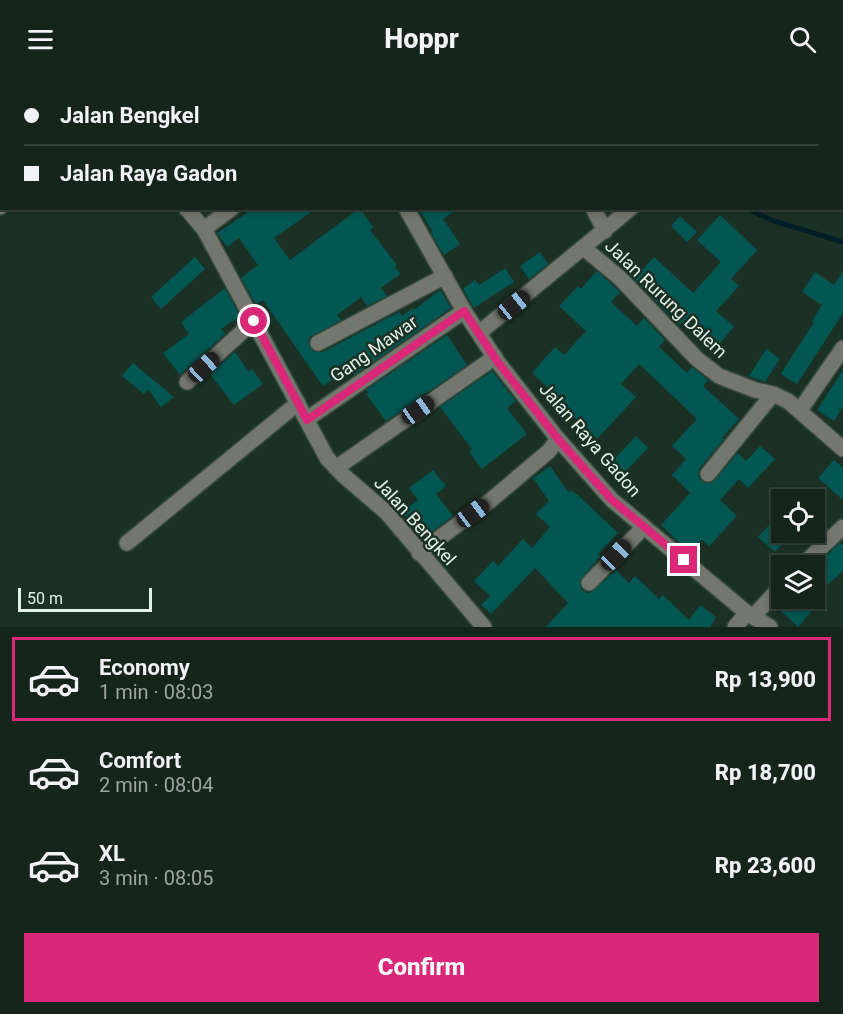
<!DOCTYPE html>
<meta charset="utf-8">
<style>
:root{--surface:#15251c;--page:#223129;--text:#f1f3f6;--muted:#9da5a3;--line:#34423b;--accent:#db2777}
body{margin:0;font-family:Roboto,sans-serif;background:var(--page);color:var(--text);height:100vh;display:flex;flex-direction:column;font-size:22px;white-space:nowrap}
*{box-sizing:border-box;margin:0}
p{font-size:20px;color:var(--muted)}
.icon{flex:none;width:33px;height:33px;fill:none;stroke:currentColor;stroke-width:2;stroke-linecap:round;stroke-linejoin:round}
.map{position:relative;height:549px;overflow:hidden}
.drawer{display:flex;flex-direction:column;background:var(--surface);flex:1}
.drawer>*{flex:none}
.hud{position:absolute;left:0px;top:0px;width:843px;height:132px;box-shadow:0 3px 9px #0003,0 0 0 2px var(--line);display:grid;align-content:center;height:132px;padding:0 24px;background:var(--surface)}
.buttons{position:absolute;left:771px;top:411px;display:grid;gap:12px}
.buttons a{display:grid;place-items:center;width:54px;height:54px;border-radius:0px;background:var(--surface);box-shadow:0 3px 9px #0003,0 0 0 2px var(--line);font-size:30px}
.scale{position:absolute;left:18px;bottom:15px;width:134px;box-sizing:border-box;padding-left:6px;border:3px solid #e3f1e8;border-top:0;font-size:16px;line-height:21px;white-space:nowrap;color:#e3f1e8;-webkit-text-stroke:4px #1c3125;paint-order:stroke}
.end{position:absolute;width:27px;height:27px;margin:-14px;border:8px solid #db2777;background:#fff;box-shadow:0 0 0 3px #fff}
.from{border-radius:50%}
.car{position:absolute;width:18px;height:36px;margin:-18px -9px;border-radius:8px;box-shadow:0 0 4px 2px #0007;background:linear-gradient(#222 24%,#8ab4d8 0 40%,#222 0 76%,#8ab4d8 0 86%,#222 0)}
.hud b{display:flex;align-items:center;gap:21px;height:57px;font-size:22px}
.hud b+b{border-top:2px solid var(--line)}
.hud i{width:15px;height:15px;background:var(--text)}
ul{padding:10px 0 0;list-style:none}
li{display:flex;align-items:center;gap:18px;height:84px;margin:0 12px 9px;padding:0 12px;border:3px solid transparent;border-radius:0px}
li div{flex:1}
li b{display:block;font-size:22px}
li em{font-style:normal;font-weight:800}
li.selected{border-color:var(--accent)}
li>.icon{width:54px;height:54px;stroke-width:1.5}
.primary-button{display:flex;gap:12px;margin-top:auto;padding:12px 24px}
.primary-button a{flex:1;height:69px;border-radius:0px;background:var(--accent);color:#fff;font-size:24px;font-weight:800;line-height:69px;text-align:center}
header{display:flex;justify-content:space-between;align-items:center;height:78px;padding:0 24px;background:var(--surface);font-size:27px;font-weight:800}
.map>svg:first-child{display:block}
</style>
<header><svg class="icon" aria-label="menu" viewBox="0 0 24 24"><path d="M4 6h16M4 12h16M4 18h16"/></svg>Hoppr<svg class="icon" aria-label="search" viewBox="0 0 24 24"><circle cx="10" cy="10" r="6"/><path d="M15 15l6 6"/></svg></header>
<div class="map">
<svg width="843" height="549" viewBox="0 0 843 549">
<rect width="100%" height="100%" fill="#1c3125"/>
<g fill="none" stroke-linecap="round" stroke-linejoin="round">
<g stroke="#001e26" stroke-width="5">
<path d="M670,0L671,2"/>
<path d="M746,130L771,142L843,164"/>
</g>
</g>
<g fill="#035752">
<path d="M254,130H317L274,160L290,182L360,130L373,149L370,152L397,187L395,189L400,196L381,210L387,218L367,228L361,219L337,237L341,242L310,259L308,265L313,273L323,274L399,234L402,238L413,230L414,232L440,212L451,230L354,297L349,289L323,308L263,222L256,226L241,200L258,187L239,160L227,169L217,155Z"/>
<path d="M418,130H460L443,141L460,166L444,177L431,155L433,154Z"/>
<path d="M720,137L757,172L731,201L739,208L716,233L734,249L712,274L680,245L679,247L634,201L654,179L693,215L721,184L697,162Z"/>
<path d="M680,138L697,154L687,164L671,148Z"/>
<path d="M540,174L548,186L529,201L520,188Z"/>
<path d="M195,179L205,191L161,231L151,219Z"/>
<path d="M505,190L514,204L474,230L463,211L475,202L479,207Z"/>
<path d="M597,193L620,214L611,224L637,248L644,240L665,262L659,269L687,295L692,289L708,302L703,308L739,341L722,360L724,361L700,390L698,395L701,403L706,405H712L738,375L746,383L760,368L775,381L748,410L739,401L720,422L737,438L709,468L702,462L690,475L661,447L690,415L672,397L686,381L672,368L697,341L639,286L621,306L636,319L597,361L563,329L566,326L532,295L555,269L564,277L586,253L559,228L578,208L581,211Z"/>
<path d="M843,193V235L797,306L781,296L814,244L812,243L822,227L802,214L815,194L834,207Z"/>
<path d="M225,210L240,238L221,251L225,256L180,297L163,275L189,256L181,244Z"/>
<path d="M447,257L467,287L386,343L366,316L368,315L366,312Z"/>
<path d="M766,271L780,281L765,304L749,298Z"/>
<path d="M235,274L249,294L252,291L263,306L234,327L210,296Z"/>
<path d="M133,285L140,291L174,319L161,329L148,311L144,316L122,298Z"/>
<path d="M843,292V328L834,343L817,332Z"/>
<path d="M492,293L516,323L507,330L527,356L482,391L469,374L472,371L440,329Z"/>
<path d="M636,358L648,370L619,400L607,389Z"/>
<path d="M834,382L843,390V422L818,400Z"/>
<path d="M550,388L568,414L570,412L579,418L618,455L598,476L601,478L582,499L580,507L582,512L587,515L592,514L616,492L629,505L635,498L659,521L663,517L689,542L700,527L716,539L710,549H546L568,525L535,490L491,536L481,527L490,518L474,503L493,483L498,488L523,461L532,470L550,449L536,436L549,423L533,400Z"/>
<path d="M433,392L446,408L436,416L453,438L423,460L402,434L418,422L409,410Z"/>
<path d="M772,444L789,459L775,474L758,459Z"/>
<path d="M840,465L843,468V493L814,519V489Z"/>
<path d="M784,520H823L798,549L776,529Z"/>
</g>
<g fill="none" stroke-linecap="round" stroke-linejoin="round">
<g stroke="#384c40" stroke-width="18">
<g id="minor">
<path d="M509,0L511,2"/>
<path d="M562,2L563,0"/>
<path d="M785,2L787,0"/>
<path d="M842,26L843,24"/>
<path d="M0,129L2,127"/>
<path d="M186,130L204,151L327,380L343,397L386,434L484,549"/>
<path d="M406,130L464,233L497,283L558,361L612,422L747,535L770,549"/>
<path d="M593,130L605,153"/>
<path d="M204,151L232,130"/>
<path d="M585,171L620,200L697,281L719,298L755,312L773,316L788,323L843,371"/>
<path d="M479,255L631,130"/>
<path d="M318,265L445,198"/>
<path d="M187,304L254,243"/>
<path d="M800,332L843,270"/>
<path d="M307,341L464,233"/>
<path d="M336,390L495,279"/>
<path d="M708,396L773,316"/>
<path d="M127,465L298,325"/>
<path d="M419,475L491,422L549,373L558,361"/>
<path d="M801,488L843,449"/>
<path d="M589,505L644,449"/>
<path d="M753,539L782,507"/>
<path d="M735,549L747,535"/>
</g>
</g>
<use href="#minor" stroke="#73776d" stroke-width="15"/>
</g>
<g fill="none" stroke-linecap="round" stroke-linejoin="round">
<path stroke="#db2777" stroke-width="8" d="M254,243L307,342L464,233L497,283L558,361L612,422L684,482"/>
</g>
<g text-anchor="middle" stroke-width="5" stroke-linejoin="round" paint-order="stroke">
<g font-size="18" fill="#e3f1e8" stroke="#1c3125">
<text transform="translate(666 221) rotate(44)" y="6">Jalan Rurung Dalem</text>
<text transform="translate(374 271) rotate(-35)" y="6">Gang Mawar</text>
<text transform="translate(590 362) rotate(49)" y="6">Jalan Raya Gadon</text>
<text transform="translate(415 443) rotate(48)" y="6">Jalan Bengkel</text>
</g>
</g>
</svg>
<div class="buttons">
<a><svg class="icon" aria-label="locate" viewBox="0 0 24 24"><circle cx="12" cy="12" r="6"/><path d="M12 2v4M12 18v4M2 12h4M18 12h4"/></svg></a>
<a><svg class="icon" aria-label="layers" viewBox="0 0 24 24"><path d="M12 4l9 5-9 5-9-5zM3 14l9 5 9-5"/></svg></a>
</div>
<div class="scale">50 m</div>
<i class="end from" style="left:254px;top:243px"></i>
<i class="end" style="left:684px;top:482px"></i>
<i class="car" style="left:514px;top:227px;rotate:51deg"></i>
<i class="car" style="left:204px;top:289px;rotate:47deg"></i>
<i class="car" style="left:418px;top:332px;rotate:55deg"></i>
<i class="car" style="left:473px;top:435px;rotate:53deg"></i>
<i class="car" style="left:616px;top:477px;rotate:44deg"></i>
<div class="hud">
<b><i class="from"></i>Jalan Bengkel</b>
<b><i></i>Jalan Raya Gadon</b>
</div>
</div>
<section class="drawer">
<ul>
<li class="selected"><svg class="icon" aria-label="car" viewBox="0 0 24 24"><path d="M5 17H2v-5l4-1 3-4h7l3 4 3 1v5h-3M9 17h6M6 11h13"/><circle cx="7" cy="17" r="2"/><circle cx="17" cy="17" r="2"/></svg><div><b>Economy</b><p>1 min · 08:03</p></div><em>Rp 13,900</em></li>
<li><svg class="icon" aria-label="car" viewBox="0 0 24 24"><path d="M5 17H2v-5l4-1 3-4h7l3 4 3 1v5h-3M9 17h6M6 11h13"/><circle cx="7" cy="17" r="2"/><circle cx="17" cy="17" r="2"/></svg><div><b>Comfort</b><p>2 min · 08:04</p></div><em>Rp 18,700</em></li>
<li><svg class="icon" aria-label="car" viewBox="0 0 24 24"><path d="M5 17H2v-5l4-1 3-4h7l3 4 3 1v5h-3M9 17h6M6 11h13"/><circle cx="7" cy="17" r="2"/><circle cx="17" cy="17" r="2"/></svg><div><b>XL</b><p>3 min · 08:05</p></div><em>Rp 23,600</em></li>
</ul>
<div class="primary-button"><a>Confirm</a></div>
</section>
